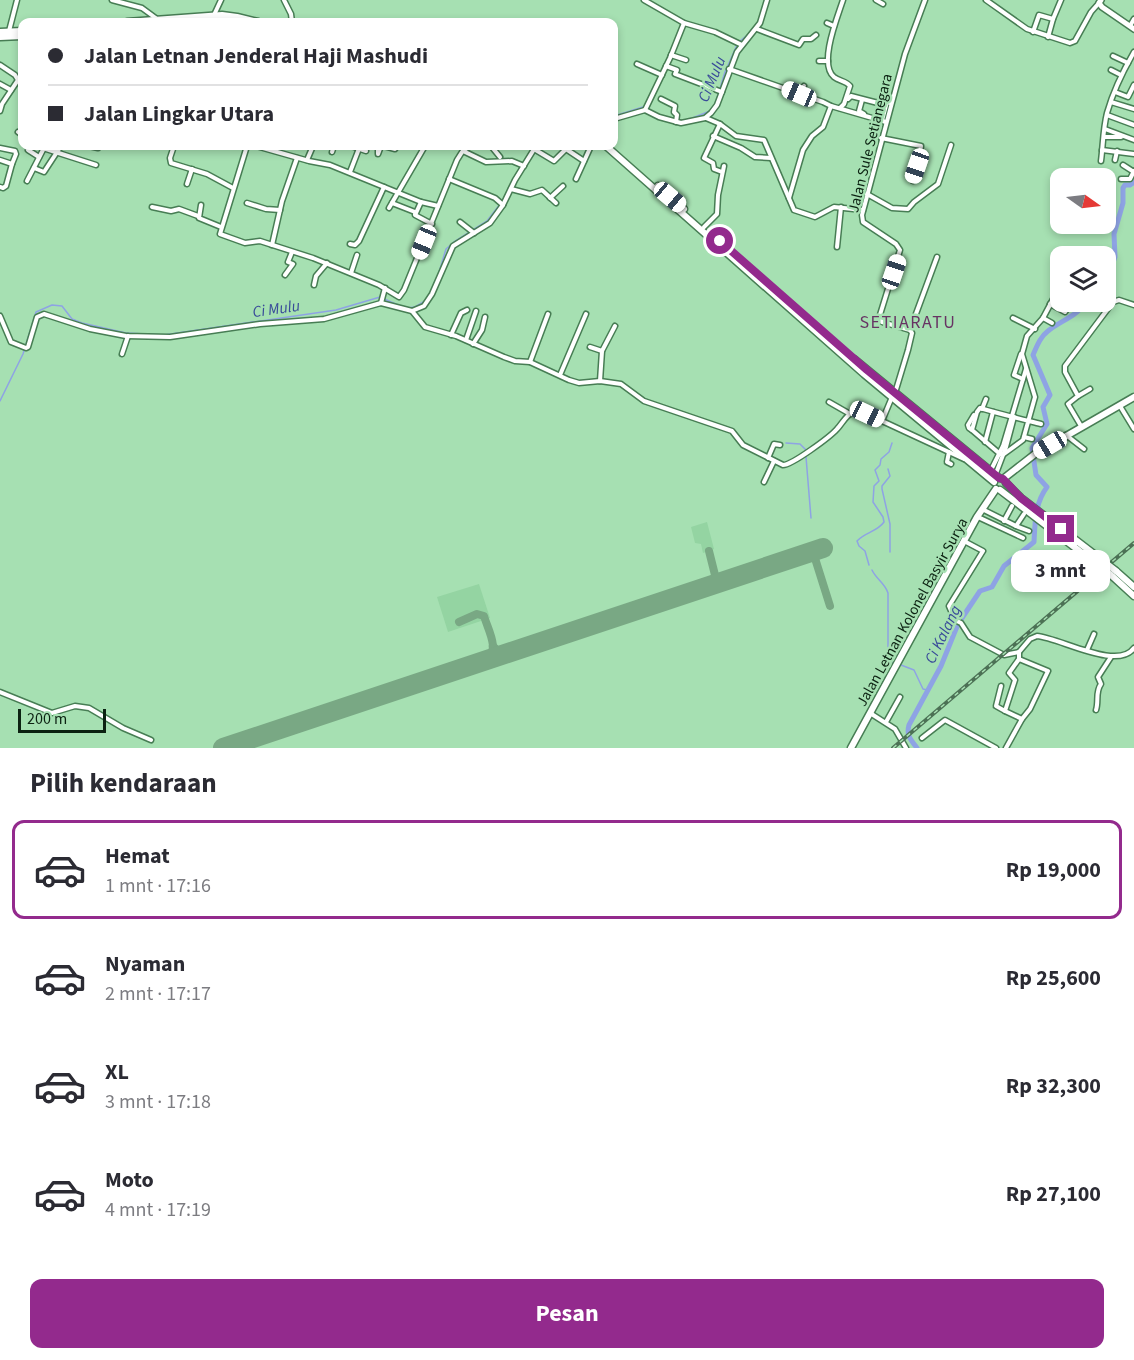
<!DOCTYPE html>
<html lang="id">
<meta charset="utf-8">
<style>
:root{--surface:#fff;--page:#f7f7f7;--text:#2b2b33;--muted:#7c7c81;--line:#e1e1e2;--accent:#932a8d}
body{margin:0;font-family:"Source Sans 3",sans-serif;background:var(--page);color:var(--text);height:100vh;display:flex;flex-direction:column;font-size:22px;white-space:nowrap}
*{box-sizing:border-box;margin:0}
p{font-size:20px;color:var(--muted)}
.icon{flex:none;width:33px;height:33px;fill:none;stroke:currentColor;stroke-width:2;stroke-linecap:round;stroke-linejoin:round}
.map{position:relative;height:748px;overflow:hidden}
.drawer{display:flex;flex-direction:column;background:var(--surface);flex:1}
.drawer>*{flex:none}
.banner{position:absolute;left:18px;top:18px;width:600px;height:132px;border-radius:12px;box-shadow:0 3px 9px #0003;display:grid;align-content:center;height:132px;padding:0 30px;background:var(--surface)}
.needle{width:39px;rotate:104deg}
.buttons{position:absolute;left:1050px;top:168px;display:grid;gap:12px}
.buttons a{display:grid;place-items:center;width:66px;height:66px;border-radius:12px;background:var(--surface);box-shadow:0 3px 9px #0003;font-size:30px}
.scale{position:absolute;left:18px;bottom:15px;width:88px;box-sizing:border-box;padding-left:6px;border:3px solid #0c2212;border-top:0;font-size:16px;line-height:21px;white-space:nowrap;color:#0c2212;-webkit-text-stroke:4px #a6e0b2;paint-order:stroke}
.end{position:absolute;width:27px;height:27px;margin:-14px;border:8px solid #932a8d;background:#fff;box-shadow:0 0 0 3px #fff}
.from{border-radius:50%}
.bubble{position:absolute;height:42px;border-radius:12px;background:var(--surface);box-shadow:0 3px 9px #0003;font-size:20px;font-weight:700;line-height:42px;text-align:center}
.car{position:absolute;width:18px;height:36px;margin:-18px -9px;border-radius:8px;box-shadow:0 0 4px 2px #0007;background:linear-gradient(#fff 24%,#345 0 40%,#fff 0 76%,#345 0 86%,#fff 0)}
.banner b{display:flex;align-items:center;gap:21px;height:57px;font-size:22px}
.banner b+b{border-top:2px solid var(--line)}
.banner i{width:15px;height:15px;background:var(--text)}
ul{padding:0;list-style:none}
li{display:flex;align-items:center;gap:18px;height:99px;margin:0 12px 9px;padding:0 18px;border:3px solid transparent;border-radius:12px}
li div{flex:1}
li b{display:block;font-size:22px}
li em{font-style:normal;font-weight:700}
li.on{border-color:var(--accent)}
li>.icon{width:54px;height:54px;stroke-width:1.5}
h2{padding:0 30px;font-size:27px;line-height:72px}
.primary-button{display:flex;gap:12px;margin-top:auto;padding:12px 30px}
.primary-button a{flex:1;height:69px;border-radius:12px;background:var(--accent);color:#fff;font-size:24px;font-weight:700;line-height:69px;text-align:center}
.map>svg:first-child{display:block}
</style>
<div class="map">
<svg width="1134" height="748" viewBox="0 0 1134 748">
<rect width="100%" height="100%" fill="#a6e0b2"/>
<g fill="#94d4a2">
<path d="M707,522L714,549L703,553L701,544L695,543L691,527Z"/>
<path d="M479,584L490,618L448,632L437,597Z"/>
</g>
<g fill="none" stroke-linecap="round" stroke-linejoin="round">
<g stroke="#8ea3e4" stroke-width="1.5">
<path d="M740,41L750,33"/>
<path d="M715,105L725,72L737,45"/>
<path d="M614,116L643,107L645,109"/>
<path d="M690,119L710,111"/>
<path d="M506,194L521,167"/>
<path d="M437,279L446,249L454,242L487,221L504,199"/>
<path d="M407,308L415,307L425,301"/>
<path d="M0,401L23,354L36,312L52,305L62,306L72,319L82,323L126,333L164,335L336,310L380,297L400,306"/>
<path d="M786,443L800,444L807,451"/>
<path d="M806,457L811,518"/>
<path d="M888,469L890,476L882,486V489L890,524V552"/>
<path d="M869,565L865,551L859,546L857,541C865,532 877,532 884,522L883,517L873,502L874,486L879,481L875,470L880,465L881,459L889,452L892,443"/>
<path d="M872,570C876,579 885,583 888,593V653L890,659L893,662"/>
<path d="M901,665L914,670L923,689L927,690"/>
</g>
<g stroke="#8ea3e4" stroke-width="5">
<path d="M1106,282L1115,257L1114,234L1123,203V188L1125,185H1130L1134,182"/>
<path d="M917,748C911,740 906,736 909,725L941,666L958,624L980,591L992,587L1004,566L1034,542C1035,522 1035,503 1047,487L1036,475L1032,448L1047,424L1043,407L1050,395L1033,355C1037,346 1040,337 1048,331C1061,320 1077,317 1085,302"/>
</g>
<g stroke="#79a884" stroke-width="8">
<path d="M709,551L717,583"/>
<path d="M813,552L830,606"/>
<path d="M459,622L477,614L484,616C488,630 500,649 487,660"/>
<path d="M493,646L498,651L507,653"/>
</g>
<path stroke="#79a884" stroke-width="20" d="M223,748L823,548"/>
<g stroke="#477d54" stroke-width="7">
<g id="street">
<path d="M112,0L142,8L157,19"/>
<path d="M284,0L291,14L292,22"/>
<path d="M644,0L684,23L715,32L742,45"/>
<path d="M876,0L883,4"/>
<path d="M986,0L1027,29L1070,43L1075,41L1091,12L1099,3"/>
<path d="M214,15L221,0"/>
<path d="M827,23L834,26"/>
<path d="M1130,26L1134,19"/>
<path d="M757,29L799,45L803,39H811L816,35"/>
<path d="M9,31L17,0"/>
<path d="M1033,32L1039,15L1053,19"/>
<path d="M1048,37L1053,19L1061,0"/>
<path d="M671,55L686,60"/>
<path d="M1113,56L1128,63"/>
<path d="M819,61H828"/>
<path d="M637,64L662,75"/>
<path d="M0,65L15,75L18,80L2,104L0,111"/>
<path d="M666,66L677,70L675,74L722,92"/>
<path d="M729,69L823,102L831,106L823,127L812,136L803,150L789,198"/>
<path d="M1111,70L1121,75"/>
<path d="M0,84L11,90"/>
<path d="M1115,92L1128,97L1134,85"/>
<path d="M799,94L804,86"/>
<path d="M661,99L675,106L674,112L677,115L676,122"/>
<path d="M848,99L851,96L878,103L880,100L891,103"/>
<path d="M862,100L859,111L864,114"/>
<path d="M1111,102L1134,109"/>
<path d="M831,106L886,122"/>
<path d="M840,108L844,104L850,86C846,81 839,81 834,77C818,64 838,16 843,0"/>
<path d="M645,110L670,58L684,23"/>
<path d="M1107,115L1134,125"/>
<path d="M706,118L720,124L736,136L764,140L794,210L815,217L834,207L863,210"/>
<path d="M614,119L645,110L659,117L681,123L705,118L711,113L717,105L737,52L760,23L767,0"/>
<path d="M882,120L887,102"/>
<path d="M720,124L704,158L713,163L714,169L722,172"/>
<path d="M1105,129L1134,140"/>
<path d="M18,132L22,135"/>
<path d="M713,136L741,148L755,157L771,158"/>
<path d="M1104,137H1121"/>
<path d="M881,138L921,146L919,160L913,181"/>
<path d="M30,146L28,150L39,157"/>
<path d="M89,146L98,148"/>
<path d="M174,146L170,158L171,163L207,174L233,188"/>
<path d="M247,146L220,234L245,243L260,241L313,258L379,285L399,297L404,290L457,160L462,152L470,146"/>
<path d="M256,146L309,161L330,165L421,202L438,206"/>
<path d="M351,146L366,151"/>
<path d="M378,146V154L381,146"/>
<path d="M384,146L395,149L397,146"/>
<path d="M491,146L500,157"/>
<path d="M0,148L15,151L16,154L12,164L0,160"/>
<path d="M43,148L96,165"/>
<path d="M534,149L554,161L566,149L584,161"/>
<path d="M1102,150L1134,154"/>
<path d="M463,151L486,162L512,161L524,166"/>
<path d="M332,152L334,146"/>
<path d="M307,160L313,146"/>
<path d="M1115,160L1117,151"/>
<path d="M1101,161C1103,146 1103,129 1107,113C1113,92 1123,71 1134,52"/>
<path d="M1123,165L1134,172"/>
<path d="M34,168L44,172L61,146"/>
<path d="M350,172L360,146"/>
<path d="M449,179L495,198L503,205"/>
<path d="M576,179L591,146"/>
<path d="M1121,179H1130L1134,171"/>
<path d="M27,181L45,146"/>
<path d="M187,184L192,169"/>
<path d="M0,187L3,188L6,186L12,164"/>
<path d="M511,189L530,194L542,190L556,203"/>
<path d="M867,194L892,208L908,209L914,202L938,184L951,145"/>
<path d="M550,198L563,186"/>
<path d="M247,203L266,209L280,210"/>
<path d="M392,203L415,212V215L432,224"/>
<path d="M201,205L199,218L221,227"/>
<path d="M152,207L171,211L179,209L198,216"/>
<path d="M389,208L425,146"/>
<path d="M416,213L421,202"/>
<path d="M460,222L474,233"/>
<path d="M704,227L717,214L718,195L724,166"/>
<path d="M350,244L355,245L359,241L384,187"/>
<path d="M272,245L282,201L297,158"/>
<path d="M837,247L841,207"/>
<path d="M351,273L357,255"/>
<path d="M285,275L293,264L288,262L292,252"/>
<path d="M314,285L316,276L327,263"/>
<path d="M381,303L385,288"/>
<path d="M1050,304L1065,312L1072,302"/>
<path d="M412,311L424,306L432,294L453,246L490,223L503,205L515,180L536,146"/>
<path d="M0,316L11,342L26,348L28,347L37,317L44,314L90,329L126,336L170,337L260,324L324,319L381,303L412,311L425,327L456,336L504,357L515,361L530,362L569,380L579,383L600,381L621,384L644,401L732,431L743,445L783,465C792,465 830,437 837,429C842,424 846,415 853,412C858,411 863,413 867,414L964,459"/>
<path d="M1013,318L1035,329"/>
<path d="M1043,318L1052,323"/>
<path d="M910,330L937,257"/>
<path d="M451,335L461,313L467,310"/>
<path d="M466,340L476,311"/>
<path d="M473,344L482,330L485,317"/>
<path d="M590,347L602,351"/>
<path d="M122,354L128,336"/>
<path d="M1021,354L1014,375L1023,379"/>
<path d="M530,362L548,314"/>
<path d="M560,375L586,314"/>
<path d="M600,381L602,351L615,326"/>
<path d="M895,393L908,350L912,333L910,330L882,322L879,318L900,250L896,244L863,222L862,215L905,54L925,0"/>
<path d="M1078,396L1090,389"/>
<path d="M829,402L850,414"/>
<path d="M1120,406L1134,429"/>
<path d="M982,409L986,399"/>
<path d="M882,421L892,397"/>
<path d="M1041,424C1021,419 1000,414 980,408L977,412L972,430L1000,454H1004L1023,440L1035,397L1022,354L1027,336L1043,318L1060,286"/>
<path d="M1081,426L1068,404L1078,396L1065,372V366L1113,302L1119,300L1134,305"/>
<path d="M972,430L969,428L968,425L974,415"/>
<path d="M1066,435L1084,449"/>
<path d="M1024,437L1032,439"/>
<path d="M985,442L993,412"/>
<path d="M949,452L947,462L951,464"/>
<path d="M768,458L774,444L780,445"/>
<path d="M990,472L1003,446L1026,369"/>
<path d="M995,476L1006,447L1014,417"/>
<path d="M764,482L774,461"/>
<path d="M982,509L1016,526L1024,514"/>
<path d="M978,517L1023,538"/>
<path d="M1004,521L1012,506"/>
<path d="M1016,526L1029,531"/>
<path d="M964,541L983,551L949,606L955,620L961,623L970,637L1004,655L1019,652L1030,639L1037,636C1060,638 1118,671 1134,648"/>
<path d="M1087,650L1094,634"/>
<path d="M1019,652V659L1009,673L1015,680L1005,711L1022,719"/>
<path d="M1001,686L996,706L1005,711"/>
<path d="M0,692L52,713L75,706L89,708L123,728L151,740"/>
<path d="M1096,710C1099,701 1095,692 1101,684L1098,677L1111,657"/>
<path d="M870,713L895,729L906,748"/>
<path d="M886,722L900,697"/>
<path d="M922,738L945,720L996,748"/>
<path d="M1006,748L1022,719L1030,709L1048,671L1019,659"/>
</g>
</g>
<g stroke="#477d54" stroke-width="8">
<path id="secondary" d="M1101,0L1099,3L1102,7L1134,29"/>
</g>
<g stroke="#477d54" stroke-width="9">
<g id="primary">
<path d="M206,20L222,19L241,22"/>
<path d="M127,22L222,15L237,17L258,22"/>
<path d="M0,32L22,31"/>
<path d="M0,37L22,36"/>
<path d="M606,146L864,374L994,482"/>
<path d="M658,186L684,209"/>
<path d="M854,359L999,478"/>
<path d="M1003,479L1035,454L1134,397"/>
<path d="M1006,483L1021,498L1103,561"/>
<path d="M1000,490L1099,566"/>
<path d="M1116,571L1134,587"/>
<path d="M1111,575L1134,596"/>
<path d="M851,748L977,517L996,489"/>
</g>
</g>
<use href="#street" stroke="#fff" stroke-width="4"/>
<use href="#secondary" stroke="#fff" stroke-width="5"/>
<use href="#primary" stroke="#fff" stroke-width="6"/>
<g stroke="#4c7155" stroke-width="4">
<path id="rail" d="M893,748L1134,543"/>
</g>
<use href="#rail" stroke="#a6e0b2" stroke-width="1.5" stroke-dasharray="4.5" stroke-linecap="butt"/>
<g stroke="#477d54" stroke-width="9" stroke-linecap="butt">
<g id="primary-bridge">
<path d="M1103,561L1116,571"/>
<path d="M1099,566L1111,575"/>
</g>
</g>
<use href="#primary-bridge" stroke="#fff" stroke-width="6"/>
</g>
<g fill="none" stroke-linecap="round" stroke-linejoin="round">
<path stroke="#932a8d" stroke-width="8" d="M720,241L867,370L999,478L1003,479L1021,498L1061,529"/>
</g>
<g text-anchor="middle" stroke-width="5" stroke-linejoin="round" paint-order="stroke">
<g font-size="15" fill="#0c2212" stroke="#a6e0b2">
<text transform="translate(870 143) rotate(-76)" y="5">Jalan Sule Setianegara</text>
<text transform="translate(912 612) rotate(-61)" y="5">Jalan Letnan Kolonel Basyir Surya</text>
</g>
<g font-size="16" font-style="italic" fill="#394b99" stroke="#a6e0b2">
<text transform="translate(711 79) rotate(-67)" y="6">Ci Mulu</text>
<text transform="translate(276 308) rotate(-8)" y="6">Ci Mulu</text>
<text transform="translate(942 634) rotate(-64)" y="6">Ci Kalang</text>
</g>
<g font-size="18" letter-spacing="1.5" fill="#673363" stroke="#a6e0b2">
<text x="908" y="328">SETIARATU</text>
</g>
</g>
</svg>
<div class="buttons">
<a><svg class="needle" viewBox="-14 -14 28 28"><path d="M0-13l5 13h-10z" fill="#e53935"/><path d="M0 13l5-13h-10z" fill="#7c7c81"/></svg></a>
<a><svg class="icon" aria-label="layers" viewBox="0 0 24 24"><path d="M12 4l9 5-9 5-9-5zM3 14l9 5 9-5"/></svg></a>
</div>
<div class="scale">200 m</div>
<i class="end from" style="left:720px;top:241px"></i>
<i class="end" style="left:1061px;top:529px"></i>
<div class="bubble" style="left:1011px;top:550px;width:99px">3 mnt</div>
<i class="car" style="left:799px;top:94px;rotate:293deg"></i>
<i class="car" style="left:917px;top:166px;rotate:199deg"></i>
<i class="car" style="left:670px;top:197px;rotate:130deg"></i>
<i class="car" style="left:424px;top:242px;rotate:202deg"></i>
<i class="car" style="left:894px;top:272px;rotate:19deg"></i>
<i class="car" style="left:867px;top:414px;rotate:115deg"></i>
<i class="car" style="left:1050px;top:445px;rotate:239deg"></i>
<div class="banner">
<b><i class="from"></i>Jalan Letnan Jenderal Haji Mashudi</b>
<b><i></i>Jalan Lingkar Utara</b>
</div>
</div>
<section class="drawer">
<h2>Pilih kendaraan</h2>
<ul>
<li class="on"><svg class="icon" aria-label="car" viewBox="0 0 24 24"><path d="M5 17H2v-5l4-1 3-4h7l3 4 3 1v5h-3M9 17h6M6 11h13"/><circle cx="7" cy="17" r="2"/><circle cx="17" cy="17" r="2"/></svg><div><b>Hemat</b><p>1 mnt · 17:16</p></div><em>Rp 19,000</em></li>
<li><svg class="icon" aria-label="car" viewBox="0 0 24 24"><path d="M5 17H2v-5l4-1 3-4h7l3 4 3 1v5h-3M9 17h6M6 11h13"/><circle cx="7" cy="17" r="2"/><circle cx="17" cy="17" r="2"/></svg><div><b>Nyaman</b><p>2 mnt · 17:17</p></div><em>Rp 25,600</em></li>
<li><svg class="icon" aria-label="car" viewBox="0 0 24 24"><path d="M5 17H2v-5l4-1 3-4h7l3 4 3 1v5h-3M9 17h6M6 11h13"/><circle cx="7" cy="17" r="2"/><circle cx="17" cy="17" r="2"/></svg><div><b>XL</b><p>3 mnt · 17:18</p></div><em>Rp 32,300</em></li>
<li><svg class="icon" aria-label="car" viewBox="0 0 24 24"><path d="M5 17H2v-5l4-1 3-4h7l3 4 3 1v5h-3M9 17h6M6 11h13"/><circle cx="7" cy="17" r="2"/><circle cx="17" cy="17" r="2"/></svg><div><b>Moto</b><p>4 mnt · 17:19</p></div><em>Rp 27,100</em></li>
</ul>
<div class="primary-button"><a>Pesan</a></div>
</section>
